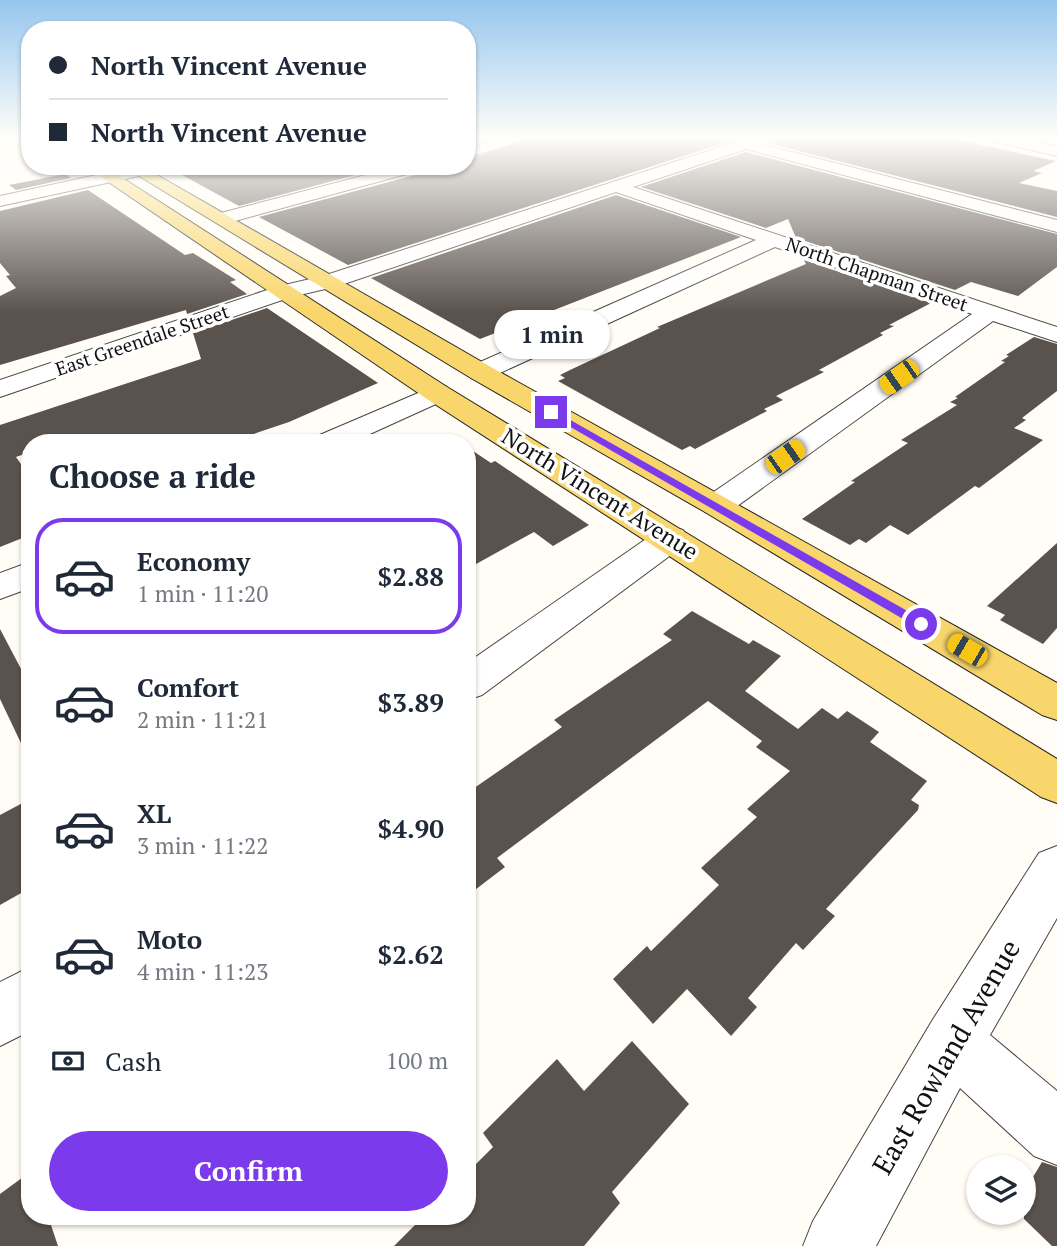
<!DOCTYPE html>
<meta charset="utf-8">
<style>
:root{--surface:#fff;--page:#f2f2f3;--text:#1f2937;--muted:#747a83;--line:#e0e1e3;--accent:#7c3aed}
body{margin:0;font-family:"PT Serif",serif;background:var(--page);color:var(--text);height:100vh;display:flex;flex-direction:column;font-size:26px;white-space:nowrap}
*{box-sizing:border-box;margin:0}
p{font-size:23px;color:var(--muted)}
.icon{flex:none;width:38px;height:38px;fill:none;stroke:currentColor;stroke-width:2;stroke-linecap:round;stroke-linejoin:round}
.map{position:relative;flex:1;overflow:hidden}
.panel{position:absolute;left:21px;top:434px;width:455px;height:791px;display:flex;flex-direction:column;background:var(--surface);border-radius:28px;box-shadow:0 2px 5px #0004}
.panel>*{flex:none}
.hud{position:absolute;left:21px;top:21px;width:455px;height:154px;border-radius:28px;box-shadow:0 2px 5px #0004;display:grid;align-content:center;height:154px;padding:0 28px;background:var(--surface)}
.fabs{position:absolute;left:966px;top:1155px;display:grid;gap:14px}
.fabs a{display:grid;place-items:center;width:70px;height:70px;border-radius:50%;background:var(--surface);box-shadow:0 2px 5px #0004;font-size:35px}
.end{position:absolute;width:32px;height:32px;margin:-16px;border:9px solid #7c3aed;background:#fff;box-shadow:0 0 0 4px #fff}
.from{border-radius:50%}
.bubble{position:absolute;height:49px;border-radius:24px;background:var(--surface);box-shadow:0 2px 5px #0004;font-size:23px;font-weight:800;line-height:49px;text-align:center}
.car{position:absolute;width:21px;height:42px;margin:-21px -10px;border-radius:9px;box-shadow:0 0 5px 2px #0007;background:linear-gradient(#f5c518 24%,#345 0 40%,#f5c518 0 76%,#345 0 86%,#f5c518 0)}
.hud b{display:flex;align-items:center;gap:24px;height:66px;font-size:26px}
.hud b+b{border-top:2px solid var(--line)}
.hud i{width:18px;height:18px;background:var(--text)}
ul{padding:0;list-style:none}
li{display:flex;align-items:center;gap:21px;height:116px;margin:0 14px 10px;padding:0 14px;border:4px solid transparent;border-radius:28px}
li div{flex:1}
li b{display:block;font-size:26px}
li em{font-style:normal;font-weight:800}
li.selected{border-color:var(--accent)}
li>.icon{width:63px;height:63px;stroke-width:1.5}
h2{padding:0 28px;font-size:32px;line-height:84px}
.pay{display:flex;align-items:center;gap:18px;height:77px;padding:0 28px;font-size:26px}
.pay p{margin-inline-start:auto}
.primary-button{display:flex;gap:14px;margin-top:auto;padding:14px 28px}
.primary-button a{flex:1;height:80px;border-radius:42px;background:var(--accent);color:#fff;font-size:28px;font-weight:800;line-height:80px;text-align:center}
.map>svg:first-child{display:block}
</style>
<div class="map">
<svg width="1057" height="1246" viewBox="0 0 1057 1246">
<rect width="100%" height="100%" fill="#fffdf5"/>
<g fill="#5a524d">
<path d="M532,138H739L348,265L259,217L426,172L429,166H467V160Z"/>
<path d="M774,138H949L1056,161L1033,171L1042,173L1019,183L1057,191V217L768,143Z"/>
<path d="M746,152L1057,234V267L1018,296L971,282L955,290L796,238L788,219L766,228L641,187Z"/>
<path d="M173,166H389L239,206L171,169Z"/>
<path d="M65,174L71,178L16,190L9,185Z"/>
<path d="M88,190L185,255L193,253L236,280L230,282L247,294L187,314L186,310L0,365V296L16,288L6,276L10,275L0,263V211Z"/>
<path d="M616,195L741,237L480,339L371,278Z"/>
<path d="M804,260L931,303L889,325L894,326L880,333L883,335L819,370L824,372L776,396L783,400L764,409L767,411L695,449L690,446L682,450L558,381L565,378L560,375L570,370L660,328L657,327L806,264Z"/>
<path d="M267,308L378,383L289,422L227,443H30V452L16,457L30,477V535L0,547V425L201,359L193,333Z"/>
<path d="M1034,337L1057,344V391L1022,418L1026,420L1014,428L1043,440L979,488L975,486L908,535L890,525L866,543L859,539L850,545L802,519L855,482L851,481L908,443L901,440L957,405L950,402L958,398L955,397L1005,362L1001,361L1009,356L1006,355Z"/>
<path d="M467,447L491,463L495,461L589,525L553,546L534,532L467,569Z"/>
<path d="M1057,543V628L1043,644L1000,620L1005,615L987,606Z"/>
<path d="M692,611L749,644L753,640L781,656L745,691L798,729L822,708L838,719L847,711L879,732L870,742L927,781L911,800L919,805L918,810L826,909L835,916L803,950L796,943L748,998L757,1007L731,1036L687,989L653,1024L613,979L647,946L651,951L719,885L701,868L757,817L747,809L790,771L756,747L762,741L708,701L497,858L505,867L467,896V793L562,727L554,720L672,640L663,634Z"/>
<path d="M0,629L30,686V762L0,699Z"/>
<path d="M30,799V888L0,905V815Z"/>
<path d="M632,1041L689,1104L612,1192L620,1203L584,1246H394L424,1216H467V1173L493,1147L483,1133L557,1059L584,1091Z"/>
<path d="M1042,1162L1057,1167V1246H1052L1024,1219V1192Z"/>
<path d="M30,1172V1216H48L58,1246H0V1194Z"/>
</g>
<g fill="none" stroke-linecap="round" stroke-linejoin="round">
<g stroke="#444" stroke-width="2">
<g id="minor">
<path d="M505,138H530L467,158V148Z"/>
<path d="M748,138H771L761,144L1057,220V232L746,149L633,187L1057,327V342L993,321L729,512L717,515L705,512L701,505L705,498L972,314L775,247L489,378L480,380L471,378L467,372L471,366L756,240L616,192L338,286L291,297L0,397V380L276,287L323,276Z"/>
<path d="M990,138H1019L1057,146V156L992,141Z"/>
<path d="M138,166H170L162,171L0,206V196Z"/>
<path d="M400,166H427L425,169L224,224L215,218L217,214Z"/>
<path d="M437,385L447,387L451,393L447,399L350,443H310L315,437Z"/>
<path d="M671,527L683,530L688,538L683,546L482,695L467,700V663L659,530Z"/>
<path d="M30,562V588L0,599V573Z"/>
<path d="M1057,846V918L990,1035L1057,1091V1165L1034,1156L960,1088L876,1246H803L813,1221L932,1021L1039,853Z"/>
<path d="M30,967V1031L0,1046V982Z"/>
</g>
</g>
<g stroke="#222" stroke-width="2">
<g id="major">
<path d="M85,166H104L447,387L1057,759V803L1041,797L427,399Z"/>
<path d="M145,168L489,366L1057,683V720L1042,715L705,512L471,378L139,176L137,173Z"/>
</g>
</g>
<use href="#minor" fill="#fff" fill-rule="evenodd"/>
<use href="#major" fill="#f9d66b" fill-rule="evenodd"/>
</g>
<linearGradient id="sky" x2="0" y2="1"><stop stop-color="#95c6ee"/><stop offset="0.44" stop-color="#fffefa"/><stop offset="1" stop-color="#fffefa" stop-opacity="0"/></linearGradient>
<rect width="1057" height="313" fill="url(#sky)"/>
<path fill="#7c3aed" d="M551,409L925,621L927,624L921,628L917,627L548,414Z"/>
<g text-anchor="middle" stroke-width="7" stroke-linejoin="round" paint-order="stroke">
<g font-size="19" fill="#111" stroke="#fff">
<text transform="translate(877 274) rotate(19)" y="7">North Chapman Street</text>
<text transform="translate(142 340) rotate(-19)" y="7">East Greendale Street</text>
</g>
<g font-size="23" fill="#111" stroke="#fff">
<text transform="translate(600 494) rotate(32)" y="8">North Vincent Avenue</text>
</g>
<g font-size="28" fill="#111" stroke="#fff">
<text transform="translate(946 1057) rotate(-60)" y="10">East Rowland Avenue</text>
</g>
</g>
</svg>
<div class="fabs">
<a><svg class="icon" aria-label="layers" viewBox="0 0 24 24"><path d="M12 4l9 5-9 5-9-5zM3 14l9 5 9-5"/></svg></a>
</div>
<i class="end from" style="left:921px;top:624px"></i>
<i class="end" style="left:551px;top:412px"></i>
<div class="bubble" style="left:494px;top:310px;width:116px">1 min</div>
<i class="car" style="left:899px;top:377px;rotate:235deg"></i>
<i class="car" style="left:785px;top:457px;rotate:55deg"></i>
<i class="car" style="left:967px;top:650px;rotate:300deg"></i>
<div class="hud">
<b><i class="from"></i>North Vincent Avenue</b>
<b><i></i>North Vincent Avenue</b>
</div>
<section class="panel">
<h2>Choose a ride</h2>
<ul>
<li class="selected"><svg class="icon" aria-label="car" viewBox="0 0 24 24"><path d="M5 17H2v-5l4-1 3-4h7l3 4 3 1v5h-3M9 17h6M6 11h13"/><circle cx="7" cy="17" r="2"/><circle cx="17" cy="17" r="2"/></svg><div><b>Economy</b><p>1 min · 11:20</p></div><em>$2.88</em></li>
<li><svg class="icon" aria-label="car" viewBox="0 0 24 24"><path d="M5 17H2v-5l4-1 3-4h7l3 4 3 1v5h-3M9 17h6M6 11h13"/><circle cx="7" cy="17" r="2"/><circle cx="17" cy="17" r="2"/></svg><div><b>Comfort</b><p>2 min · 11:21</p></div><em>$3.89</em></li>
<li><svg class="icon" aria-label="car" viewBox="0 0 24 24"><path d="M5 17H2v-5l4-1 3-4h7l3 4 3 1v5h-3M9 17h6M6 11h13"/><circle cx="7" cy="17" r="2"/><circle cx="17" cy="17" r="2"/></svg><div><b>XL</b><p>3 min · 11:22</p></div><em>$4.90</em></li>
<li><svg class="icon" aria-label="car" viewBox="0 0 24 24"><path d="M5 17H2v-5l4-1 3-4h7l3 4 3 1v5h-3M9 17h6M6 11h13"/><circle cx="7" cy="17" r="2"/><circle cx="17" cy="17" r="2"/></svg><div><b>Moto</b><p>4 min · 11:23</p></div><em>$2.62</em></li>
</ul>
<div class="pay"><svg class="icon" aria-label="cash" viewBox="0 0 24 24"><path d="M3 7h18v10H3z"/><circle cx="12" cy="12" r="2"/></svg>Cash<p>100 m</p></div>
<div class="primary-button"><a>Confirm</a></div>
</section>
</div>
